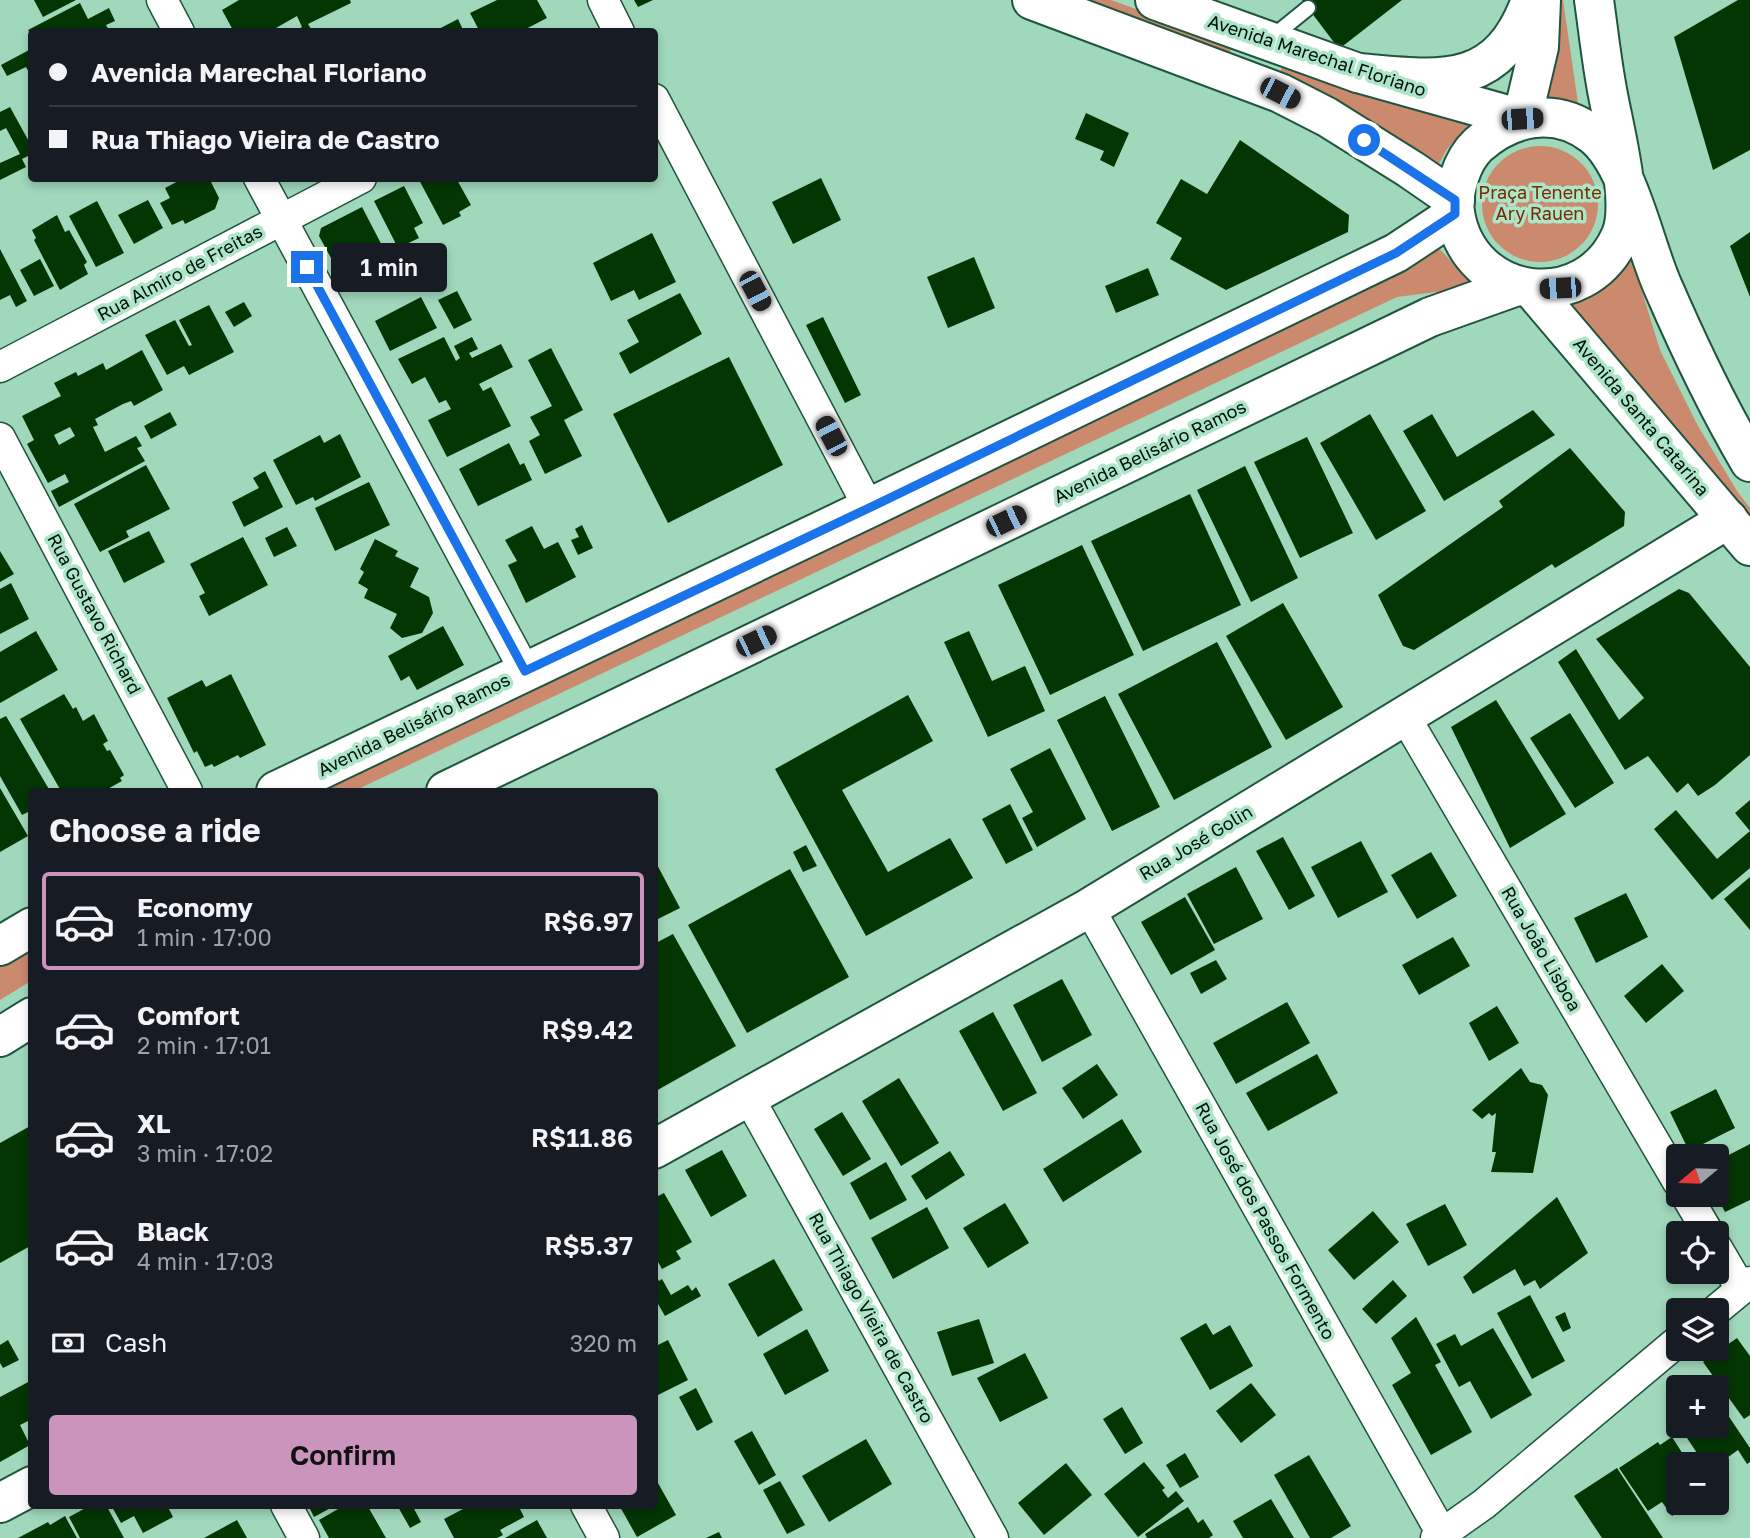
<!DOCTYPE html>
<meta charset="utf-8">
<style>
:root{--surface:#171b24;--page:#242831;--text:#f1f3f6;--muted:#9ea1a6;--line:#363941;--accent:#ca94bd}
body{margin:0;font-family:"Golos Text",sans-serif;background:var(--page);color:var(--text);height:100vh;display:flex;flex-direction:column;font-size:26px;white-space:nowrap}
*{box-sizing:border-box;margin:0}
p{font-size:23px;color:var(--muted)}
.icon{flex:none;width:38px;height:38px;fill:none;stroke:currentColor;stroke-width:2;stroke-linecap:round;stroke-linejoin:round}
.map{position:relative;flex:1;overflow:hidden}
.side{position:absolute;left:28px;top:788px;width:630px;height:721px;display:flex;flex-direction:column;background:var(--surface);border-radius:7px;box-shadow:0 4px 10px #0003}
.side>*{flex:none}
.banner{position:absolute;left:28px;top:28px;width:630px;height:154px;border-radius:7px;box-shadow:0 4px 10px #0003;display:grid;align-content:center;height:154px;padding:0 21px;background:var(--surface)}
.needle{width:46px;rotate:251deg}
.controls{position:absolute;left:1666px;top:1144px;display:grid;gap:14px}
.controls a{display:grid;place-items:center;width:63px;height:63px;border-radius:7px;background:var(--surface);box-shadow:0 4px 10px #0003;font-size:35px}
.end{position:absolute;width:32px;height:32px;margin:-16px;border:9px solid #1a73e8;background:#fff;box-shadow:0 0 0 4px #fff}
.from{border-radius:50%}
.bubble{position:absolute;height:49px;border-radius:7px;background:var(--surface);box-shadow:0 4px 10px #0003;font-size:23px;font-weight:600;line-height:49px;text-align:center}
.car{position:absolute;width:21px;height:42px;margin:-21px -10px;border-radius:9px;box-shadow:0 0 5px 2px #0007;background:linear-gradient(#222 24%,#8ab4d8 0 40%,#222 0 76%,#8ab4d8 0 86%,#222 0)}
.banner b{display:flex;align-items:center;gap:24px;height:66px;font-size:26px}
.banner b+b{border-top:2px solid var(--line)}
.banner i{width:18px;height:18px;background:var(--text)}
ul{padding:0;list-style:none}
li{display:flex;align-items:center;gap:21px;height:98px;margin:0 14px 10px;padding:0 7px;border:4px solid transparent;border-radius:7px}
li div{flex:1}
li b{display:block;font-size:26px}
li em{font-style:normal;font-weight:600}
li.on{border-color:var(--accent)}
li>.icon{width:63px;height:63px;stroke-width:1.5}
h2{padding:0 21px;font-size:32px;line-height:84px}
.pay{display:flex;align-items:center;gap:18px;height:77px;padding:0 21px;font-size:26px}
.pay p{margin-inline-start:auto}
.primary-button{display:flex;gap:14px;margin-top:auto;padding:14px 21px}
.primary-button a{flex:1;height:80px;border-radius:7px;background:var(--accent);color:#111;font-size:28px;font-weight:600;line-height:80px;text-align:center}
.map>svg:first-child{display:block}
</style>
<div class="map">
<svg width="1750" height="1538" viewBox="0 0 1750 1538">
<rect width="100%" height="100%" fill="#a0d8bc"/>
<g fill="#cb896e">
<path d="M1075,0H1111L1233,44L1228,56Z"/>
<path d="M1548,0H1563L1580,117L1548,114L1543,48Z"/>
<path d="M1283,65L1469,125L1447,149L1435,171L1279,75Z"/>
<circle cx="1540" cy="204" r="58"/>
<path d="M1627,243L1660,350L1698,426L1737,491L1750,508V531L1559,305Z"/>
<path d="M1435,244L1475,287L1397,297L354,791H297L582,657L1032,452L1393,272Z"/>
<path d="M31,945V981L0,1000V964Z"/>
</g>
<g fill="#033603" fill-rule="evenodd">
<path d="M34,0H76L43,17Z"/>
<path d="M239,0H350L351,3L308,24L313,32H294L302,27L297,16L269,32H234L222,10Z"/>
<path d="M497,0H537L547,18L520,32H480L470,13Z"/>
<path d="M634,0H653L638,7Z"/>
<path d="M1302,0H1402L1339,49Z"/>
<path d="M1738,0H1750V150L1713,170L1674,37Z"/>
<path d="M80,3L88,19L109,8L115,21L106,25L110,32H32V36L28,30Z"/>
<path d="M458,19L464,32H433Z"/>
<path d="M32,40V78L26,67L7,76L1,65L31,49L28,42Z"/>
<path d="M10,107L32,147V154L22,159L26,167L0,180V163L20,154L6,128L0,131V112Z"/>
<path d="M1086,113L1129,133L1114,167L1100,160L1104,151L1075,139Z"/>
<path d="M1240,140L1349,215L1348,232L1226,290L1170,259L1182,238L1156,223L1181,179L1207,194Z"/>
<path d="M184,178H209L219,198L215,209L185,224L183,220L172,225L160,203L170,198L165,188Z"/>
<path d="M418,178H456L471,205L459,212L461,216L443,225Z"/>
<path d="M821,178L841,220L793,244L772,202Z"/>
<path d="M404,186L423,223L414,228L419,238L398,248L374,201Z"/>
<path d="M148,200L163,228L134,244L118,215Z"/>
<path d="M97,201L124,253L96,267L69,216Z"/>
<path d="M362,207L388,257L343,280L319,236L321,228Z"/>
<path d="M57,215L65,232L69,230L87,262L84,265L88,274L60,290L34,240L36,238L32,230Z"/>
<path d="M1750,232V297L1730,246Z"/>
<path d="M652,233L676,282L639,300L634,290L611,301L593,263Z"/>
<path d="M0,249L27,301L16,307L10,295L0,300Z"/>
<path d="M974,257L995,308L948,328L927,277Z"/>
<path d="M40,259L54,286L34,296L20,270Z"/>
<path d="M1148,268L1159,295L1116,313L1105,286Z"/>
<path d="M457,291L472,320L454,329L438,300Z"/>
<path d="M680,293L702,334L630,374L619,353L639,342L627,320Z"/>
<path d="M421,297L437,328L390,351L375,321Z"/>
<path d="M244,302L252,316L234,327L225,312Z"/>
<path d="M209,305L234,352L189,375L184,366L167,375L145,335L175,320L189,346L192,345L179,320Z"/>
<path d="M823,317L861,395L845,403L806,325Z"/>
<path d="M444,337L456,361L460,358L454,346L472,337L478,349L469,353L472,358L501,344L513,367L479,384L483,391L491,387L511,426L447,457L428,420L451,409L446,400L439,403L425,377L412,384L398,359Z"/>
<path d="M551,348L583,410L564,420L582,456L545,474L529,441L540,435L530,417L552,406L528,360Z"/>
<path d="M142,350L163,390L134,406L131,401L123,404L95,419L98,425L93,427L105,452L136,436L142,446L137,448L145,461L59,507L51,491L69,482L65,474L48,483L27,444L34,440L22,416L61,396L54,383L76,372L78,376L103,363L106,370ZM70,427L75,436L59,445L54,435Z"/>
<path d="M729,357L783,465L668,523L613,414Z"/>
<path d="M1533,410L1555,435L1444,501L1403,431L1432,414L1457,457Z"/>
<path d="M170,412L177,425L151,439L144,426Z"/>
<path d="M1370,414L1426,511L1376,540L1320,443Z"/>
<path d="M340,434L361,477L315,501L313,497L296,505L273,460L320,435L324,443Z"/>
<path d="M1307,437L1353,533L1300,558L1254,462Z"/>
<path d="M509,443L520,465L524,463L532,480L478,506L459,469Z"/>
<path d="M1570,448L1625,512L1624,526L1555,568L1552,564L1414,650L1403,646L1378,595L1503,507L1499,501Z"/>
<path d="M146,465L170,509L126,531L129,537L100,552L74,504Z"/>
<path d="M1245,466L1298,578L1251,602L1197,490Z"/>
<path d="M265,471L283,507L244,527L232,502L259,488L253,478Z"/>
<path d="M369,482L390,525L335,551L315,508Z"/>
<path d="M1190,494L1241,605L1143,651L1091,541Z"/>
<path d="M582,525L593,548L578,555L571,540L579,537L575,529Z"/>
<path d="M532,526L544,549L558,542L576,577L526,603L508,565L517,561L505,540Z"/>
<path d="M287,527L297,546L274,557L265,538Z"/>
<path d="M149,531L165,562L124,583L108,551Z"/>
<path d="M243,537L268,585L209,616L199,596L205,593L190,564Z"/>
<path d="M375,539L398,551L395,556L419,568L410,587L429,597L433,613L422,633L402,638L390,628L397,614L364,598L368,589L358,583L364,572L360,569Z"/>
<path d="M1082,545L1134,655L1050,695L998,585Z"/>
<path d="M0,551L14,574L0,582Z"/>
<path d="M11,583L29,619L0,634V589Z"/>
<path d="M1679,589L1689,593L1750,667V755L1715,785L1698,796L1688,783L1677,793L1648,756L1625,770L1558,662L1576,649L1619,720L1644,698L1596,639Z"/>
<path d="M1283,603L1343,707L1286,740L1226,636Z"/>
<path d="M443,626L464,665L417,690L409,676L401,681L388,656Z"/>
<path d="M36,631L58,670L0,703V652Z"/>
<path d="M969,631L992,681L1025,666L1045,711L988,737L944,642Z"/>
<path d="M1217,642L1272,747L1174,800L1118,694Z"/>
<path d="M231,674L266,745L240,758L238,755L214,767L212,764L205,767L197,751L194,753L167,698L202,680L206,687Z"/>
<path d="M64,694L73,709L76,707L83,721L94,714L108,741L103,744L107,751L110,750L124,775L120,778L122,781L104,791H61L20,719Z"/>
<path d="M908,695L933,741L842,790L888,872L950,838L973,878L866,936L775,769Z"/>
<path d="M1105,696L1160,807L1112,831L1057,720Z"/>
<path d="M1496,700L1566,814L1510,848L1451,727Z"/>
<path d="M1570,713L1614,783L1575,808L1530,738Z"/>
<path d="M6,716L50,791H32V810L22,815L0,776V719Z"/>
<path d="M1050,748L1086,819L1037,847L1022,818L1033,812L1010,769Z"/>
<path d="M0,788L28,836L0,852Z"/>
<path d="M1750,800V868L1712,900L1654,829L1676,810L1717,859L1750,831L1735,813Z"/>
<path d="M1010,804L1033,850L1006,864L982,819Z"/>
<path d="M1283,837L1315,896L1289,910L1256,851Z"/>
<path d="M1361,841L1388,892L1338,918L1311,867Z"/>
<path d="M806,845L817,866L803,872L793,852Z"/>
<path d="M1431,852L1457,896L1417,919L1391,875Z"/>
<path d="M654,859L680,908L654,921Z"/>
<path d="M1236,867L1263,919L1214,944L1187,894Z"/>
<path d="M790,869L849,977L747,1033L688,925Z"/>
<path d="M1750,877V930L1724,899Z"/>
<path d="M1626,893L1648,937L1596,963L1574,918Z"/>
<path d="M1185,897L1215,950L1171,975L1141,922Z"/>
<path d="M673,934L736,1046L654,1092V944Z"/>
<path d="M1453,937L1470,966L1419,995L1402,965Z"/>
<path d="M1216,960L1227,979L1201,994L1190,973Z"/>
<path d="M1662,964L1684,991L1646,1023L1624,996Z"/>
<path d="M1062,979L1092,1035L1042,1062L1013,1005Z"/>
<path d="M1287,1002L1310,1043L1236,1084L1213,1043Z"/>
<path d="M1497,1006L1519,1043L1489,1061L1469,1023Z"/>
<path d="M993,1012L1037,1093L1003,1111L959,1031Z"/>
<path d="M1317,1054L1338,1093L1268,1131L1246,1093Z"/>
<path d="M1097,1064L1118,1095L1083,1119L1062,1088Z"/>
<path d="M1521,1068L1530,1082L1542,1085L1548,1095L1533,1173L1491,1172L1496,1152H1492L1496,1113L1492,1116L1489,1113L1482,1119L1472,1110Z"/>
<path d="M899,1078L939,1143L901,1166L862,1101Z"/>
<path d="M1716,1089L1735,1128L1689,1151L1670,1112Z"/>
<path d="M842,1112L871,1159L843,1176L814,1129Z"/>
<path d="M1122,1119L1142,1152L1063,1202L1043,1169Z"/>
<path d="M32,1125V1245L0,1263V1143Z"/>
<path d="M1750,1144V1200L1725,1212L1716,1195L1717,1161Z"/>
<path d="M722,1150L747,1196L711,1217L685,1170Z"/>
<path d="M950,1151L965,1175L926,1200L911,1176Z"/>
<path d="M886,1162L907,1200L870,1220L850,1183Z"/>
<path d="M664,1193L692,1242L676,1251L681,1259L662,1269L658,1262L654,1264V1198Z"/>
<path d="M1557,1197L1588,1253L1540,1289L1535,1280L1524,1286L1515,1269L1473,1294L1463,1277Z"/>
<path d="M1005,1203L1029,1243L988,1268L963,1228Z"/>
<path d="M1445,1204L1467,1245L1428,1266L1406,1224Z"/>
<path d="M927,1207L949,1248L893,1279L871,1238Z"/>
<path d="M1373,1211L1399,1242L1354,1280L1328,1250Z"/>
<path d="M774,1259L803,1310L758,1337L728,1284Z"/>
<path d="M654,1272L659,1281L662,1279L671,1295L688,1285L692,1291L696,1287L701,1296L665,1316L654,1297Z"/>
<path d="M1393,1280L1407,1296L1376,1324L1362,1309Z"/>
<path d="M1530,1295L1565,1361L1532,1379L1497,1313Z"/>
<path d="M1565,1312L1571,1328L1563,1332L1555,1317Z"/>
<path d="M1416,1317L1441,1362L1435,1365L1472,1432L1431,1455L1392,1385L1411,1373L1391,1338Z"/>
<path d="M979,1319L994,1363L952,1376L937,1332Z"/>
<path d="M1206,1323L1213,1335L1230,1325L1253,1366L1210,1390L1180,1338Z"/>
<path d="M1493,1328L1532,1395L1491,1419L1470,1381L1459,1387L1436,1344L1455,1334L1461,1346Z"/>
<path d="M807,1329L829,1371L785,1395L763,1354Z"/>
<path d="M1737,1338L1750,1356V1415L1744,1419L1703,1362Z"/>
<path d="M8,1340L19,1360L3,1368L0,1363V1345Z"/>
<path d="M668,1340L688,1380L654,1397V1347Z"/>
<path d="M1025,1353L1048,1398L1000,1422L977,1378Z"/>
<path d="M32,1380V1419L20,1425L30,1445L0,1462V1397Z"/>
<path d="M1251,1383L1276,1415L1241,1443L1216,1411Z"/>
<path d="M696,1388L713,1422L697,1431L679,1397Z"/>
<path d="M1717,1399L1750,1448V1462L1747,1464L1738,1450L1717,1465H1705L1679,1426H1717Z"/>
<path d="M1122,1407L1143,1443L1125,1454L1103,1419Z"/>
<path d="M752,1431L776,1475L759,1485L734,1441Z"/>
<path d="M1672,1437L1690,1465H1678V1503H1691L1672,1516L1662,1502L1648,1511L1619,1468L1658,1442L1660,1445Z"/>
<path d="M866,1439L892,1484L829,1522L802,1476Z"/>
<path d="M1185,1453L1199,1477L1180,1488L1166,1465Z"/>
<path d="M1309,1455L1351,1526L1331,1538H1310L1274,1475Z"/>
<path d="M1144,1462L1165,1488L1162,1490L1168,1498L1176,1491L1184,1501L1138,1537L1104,1494Z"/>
<path d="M1066,1463L1092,1495L1044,1535L1018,1503Z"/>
<path d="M1617,1468L1663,1538H1602L1574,1496Z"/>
<path d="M654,1476L676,1515L637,1537L619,1505H654Z"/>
<path d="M780,1481L805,1525L787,1534L763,1490Z"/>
<path d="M1271,1499L1294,1538H1243L1233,1521Z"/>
<path d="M91,1505H106L124,1538H80L69,1517Z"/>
<path d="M111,1505H167L173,1517L143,1533L134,1516L121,1523Z"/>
<path d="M308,1505H336L314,1517Z"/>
<path d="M345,1505L350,1507L367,1505L386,1538H329L319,1520Z"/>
<path d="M397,1505H412L421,1522L410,1528Z"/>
<path d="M461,1505H518L524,1517L500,1530L503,1535L497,1538H454L444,1519L463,1509Z"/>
<path d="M1188,1507L1198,1523L1203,1519L1213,1535L1209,1538H1147L1145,1534Z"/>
<path d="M65,1516L77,1538H18L48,1522L50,1525Z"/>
<path d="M237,1520L247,1538H204Z"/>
<path d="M537,1520L547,1538H505Z"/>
<path d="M719,1532L722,1538H706Z"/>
</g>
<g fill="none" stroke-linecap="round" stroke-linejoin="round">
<g stroke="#1f553e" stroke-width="18">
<path id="lane" d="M1271,38L1308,8"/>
</g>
<g stroke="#1f553e" stroke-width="33">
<g id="street">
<path d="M162,0L179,32"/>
<path d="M603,0L619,32"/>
<path d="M654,99L869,508"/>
<path d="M259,178L525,671"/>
<path d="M0,367L361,178"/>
<path d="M0,438L187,791"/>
<path d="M1404,715L1678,1182"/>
<path d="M1089,908L1442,1534"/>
<path d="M749,1098L993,1538"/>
<path d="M1686,1195L1709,1234"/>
<path d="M1717,1248L1741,1289"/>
<path d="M1715,1311L1750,1282"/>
<path d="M286,1505L304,1538"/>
<path d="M586,1505L604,1538"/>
<path d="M1436,1538L1484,1504L1678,1341"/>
</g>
</g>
<g stroke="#1f553e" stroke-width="42">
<g id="secondary">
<path d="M1032,0L1280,93L1327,117L1410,169L1455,200"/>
<path d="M1155,0L1358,73L1522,119"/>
<path d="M654,1149L1089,908L1728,519"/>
<path d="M0,1503L32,1486"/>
</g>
</g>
<g stroke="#1f553e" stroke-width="42">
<g id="primary">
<path d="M1594,0C1598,28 1601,56 1606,84C1612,122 1635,201 1621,235C1586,317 1469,301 1455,213C1452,191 1462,160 1478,145C1511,116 1555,106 1593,135C1629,163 1644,245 1663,287C1689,347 1717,406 1750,462"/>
<path d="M1358,73C1440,80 1498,91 1531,0"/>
<path d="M1522,119L1539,47L1541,0"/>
<path d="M1532,289L1750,546"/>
<path d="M276,791L869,508L1396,253L1455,214"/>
<path d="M446,791L1430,317L1517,286"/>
<path d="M0,946L32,927"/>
<path d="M0,1037L32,1017"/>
</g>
</g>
<use href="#lane" stroke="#fff" stroke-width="14"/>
<use href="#street" stroke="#fff" stroke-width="30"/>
<use href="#secondary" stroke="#fff" stroke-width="38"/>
<use href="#primary" stroke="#fff" stroke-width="38"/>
</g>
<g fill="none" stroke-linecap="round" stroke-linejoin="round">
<path stroke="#1a73e8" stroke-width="9" d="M307,267L525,671L869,508L1396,253L1455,214V200L1364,140"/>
</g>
<g text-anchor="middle" stroke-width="7" stroke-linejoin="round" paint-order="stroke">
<g font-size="18" fill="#001209" stroke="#ade5c9">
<text transform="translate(1317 56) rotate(18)" y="6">Avenida Marechal Floriano</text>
<text transform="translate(180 273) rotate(-28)" y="6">Rua Almiro de Freitas</text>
<text transform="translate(1641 417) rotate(50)" y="6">Avenida Santa Catarina</text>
<text transform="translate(1150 452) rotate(-26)" y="6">Avenida Belisário Ramos</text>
<text transform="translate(94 614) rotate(62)" y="6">Rua Gustavo Richard</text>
<text transform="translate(414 725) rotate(-26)" y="6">Avenida Belisário Ramos</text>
<text transform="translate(1196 843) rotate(-31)" y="6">Rua José Golin</text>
<text transform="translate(1541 949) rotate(60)" y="6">Rua João Lisboa</text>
<text transform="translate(1265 1221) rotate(61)" y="6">Rua José dos Passos Formento</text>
<text transform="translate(871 1318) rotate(61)" y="6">Rua Thiago Vieira de Castro</text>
</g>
<g font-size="18" fill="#782a00" stroke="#ade5c9">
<text x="1540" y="199">Praça Tenente<tspan x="1540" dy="21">Ary Rauen</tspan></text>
</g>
</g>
</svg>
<div class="controls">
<a><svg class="needle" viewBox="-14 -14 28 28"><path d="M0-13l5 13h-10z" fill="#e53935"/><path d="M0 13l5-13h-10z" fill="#9ea1a6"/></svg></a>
<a><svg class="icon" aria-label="locate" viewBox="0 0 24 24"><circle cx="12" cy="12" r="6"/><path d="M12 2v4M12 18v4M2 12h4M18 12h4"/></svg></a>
<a><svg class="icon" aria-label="layers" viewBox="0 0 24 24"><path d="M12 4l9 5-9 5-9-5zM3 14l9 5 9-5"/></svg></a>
<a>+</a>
<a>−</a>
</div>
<i class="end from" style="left:1364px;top:140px"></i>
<i class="end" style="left:307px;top:267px"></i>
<div class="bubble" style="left:331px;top:243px;width:116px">1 min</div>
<i class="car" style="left:1280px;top:93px;rotate:117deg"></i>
<i class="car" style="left:1522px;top:119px;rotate:86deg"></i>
<i class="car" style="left:1560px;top:288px;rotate:267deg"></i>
<i class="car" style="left:755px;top:291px;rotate:152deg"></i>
<i class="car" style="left:831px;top:436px;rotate:332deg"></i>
<i class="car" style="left:1006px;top:521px;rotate:64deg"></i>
<i class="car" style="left:756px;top:641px;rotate:64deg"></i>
<div class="banner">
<b><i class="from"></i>Avenida Marechal Floriano</b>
<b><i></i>Rua Thiago Vieira de Castro</b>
</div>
<section class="side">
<h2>Choose a ride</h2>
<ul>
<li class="on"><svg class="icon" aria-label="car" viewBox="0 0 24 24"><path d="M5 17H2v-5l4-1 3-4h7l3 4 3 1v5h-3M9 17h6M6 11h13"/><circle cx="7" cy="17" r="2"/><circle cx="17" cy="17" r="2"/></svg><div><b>Economy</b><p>1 min · 17:00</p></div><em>R$6.97</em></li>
<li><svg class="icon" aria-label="car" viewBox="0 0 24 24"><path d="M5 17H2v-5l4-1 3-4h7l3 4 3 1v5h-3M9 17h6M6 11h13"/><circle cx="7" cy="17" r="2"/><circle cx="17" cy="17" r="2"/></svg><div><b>Comfort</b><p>2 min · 17:01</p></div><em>R$9.42</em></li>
<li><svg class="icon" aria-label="car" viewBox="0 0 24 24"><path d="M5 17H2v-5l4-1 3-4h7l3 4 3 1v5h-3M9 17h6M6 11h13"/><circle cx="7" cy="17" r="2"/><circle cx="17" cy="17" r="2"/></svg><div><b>XL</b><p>3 min · 17:02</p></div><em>R$11.86</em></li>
<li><svg class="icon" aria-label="car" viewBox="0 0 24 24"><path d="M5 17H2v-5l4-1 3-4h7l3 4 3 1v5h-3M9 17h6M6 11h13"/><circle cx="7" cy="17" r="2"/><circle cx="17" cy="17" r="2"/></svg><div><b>Black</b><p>4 min · 17:03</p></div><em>R$5.37</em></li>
</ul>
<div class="pay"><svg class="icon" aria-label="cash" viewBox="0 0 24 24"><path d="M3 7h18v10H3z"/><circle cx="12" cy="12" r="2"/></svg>Cash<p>320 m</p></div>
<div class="primary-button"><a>Confirm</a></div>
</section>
</div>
